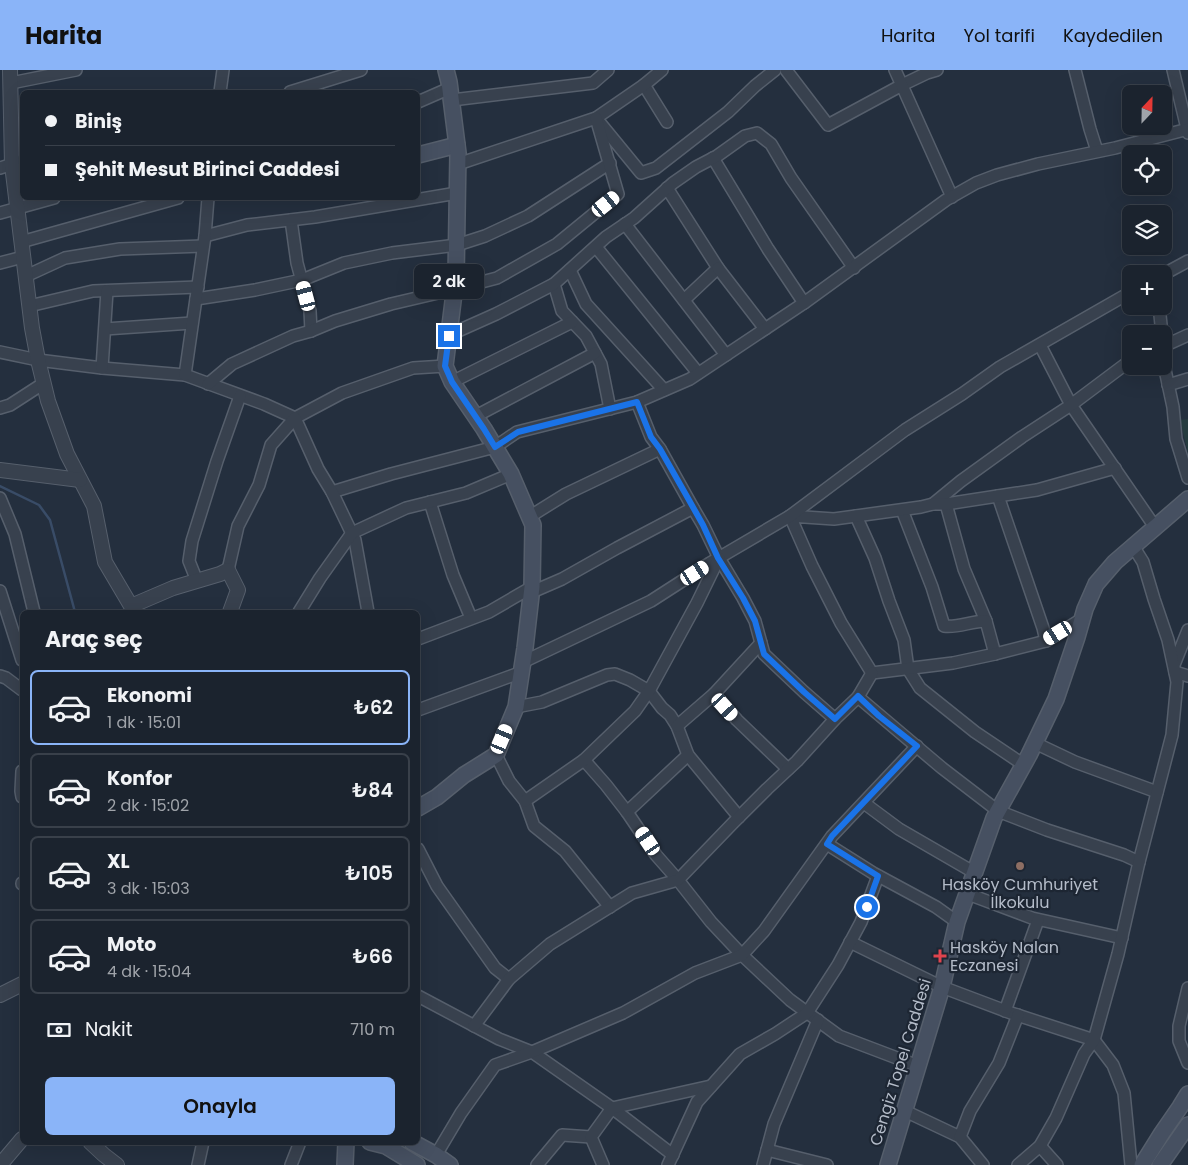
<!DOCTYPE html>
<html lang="tr">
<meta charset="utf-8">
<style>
:root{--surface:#1b232e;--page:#282f3a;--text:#f1f3f6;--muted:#a0a4aa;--line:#39404a;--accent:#8ab4f8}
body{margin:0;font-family:Poppins,sans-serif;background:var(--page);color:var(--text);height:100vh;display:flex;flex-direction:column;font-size:19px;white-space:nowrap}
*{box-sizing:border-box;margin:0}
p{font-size:16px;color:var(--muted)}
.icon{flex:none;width:28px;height:28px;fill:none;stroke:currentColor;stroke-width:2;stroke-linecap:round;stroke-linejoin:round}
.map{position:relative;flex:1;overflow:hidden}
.details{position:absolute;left:20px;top:540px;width:400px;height:535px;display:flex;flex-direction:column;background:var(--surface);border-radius:8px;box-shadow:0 5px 20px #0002,0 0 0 1px var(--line)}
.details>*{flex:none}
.guide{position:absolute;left:20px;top:20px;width:400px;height:110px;border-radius:8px;box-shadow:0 5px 20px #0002,0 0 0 1px var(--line);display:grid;align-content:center;height:110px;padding:0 25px;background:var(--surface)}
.needle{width:32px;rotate:22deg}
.buttons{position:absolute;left:1122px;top:15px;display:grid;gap:10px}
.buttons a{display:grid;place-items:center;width:50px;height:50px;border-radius:8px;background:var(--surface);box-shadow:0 5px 20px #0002,0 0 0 1px var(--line);font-size:25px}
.end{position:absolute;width:22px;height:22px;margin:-11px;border:6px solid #1a73e8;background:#fff;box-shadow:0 0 0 2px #fff}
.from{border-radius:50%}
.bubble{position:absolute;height:35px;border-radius:8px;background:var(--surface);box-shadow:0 5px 20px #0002,0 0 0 1px var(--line);font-size:16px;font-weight:600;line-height:35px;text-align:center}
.car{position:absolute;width:15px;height:30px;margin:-15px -8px;border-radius:6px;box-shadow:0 0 4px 1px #0007;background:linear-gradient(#fff 24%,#345 0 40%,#fff 0 76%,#345 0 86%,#fff 0)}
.guide b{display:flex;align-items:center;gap:18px;height:48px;font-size:19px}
.guide b+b{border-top:1px solid var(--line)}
.guide i{width:12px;height:12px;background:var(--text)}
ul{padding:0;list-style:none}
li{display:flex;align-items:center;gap:15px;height:75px;margin:0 10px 8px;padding:0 15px;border:2px solid var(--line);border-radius:8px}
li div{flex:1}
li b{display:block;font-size:19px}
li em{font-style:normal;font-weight:600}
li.current{border-color:var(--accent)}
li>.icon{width:45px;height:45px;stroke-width:1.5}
h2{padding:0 25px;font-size:22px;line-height:60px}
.pay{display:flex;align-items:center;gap:12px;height:55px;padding:0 25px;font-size:19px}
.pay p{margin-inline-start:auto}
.button{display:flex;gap:10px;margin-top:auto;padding:10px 25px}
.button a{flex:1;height:58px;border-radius:8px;background:var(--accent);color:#111;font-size:20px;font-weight:600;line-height:58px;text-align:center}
header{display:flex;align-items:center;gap:30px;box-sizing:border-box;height:70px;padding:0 25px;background:var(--accent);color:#111}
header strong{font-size:24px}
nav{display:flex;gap:28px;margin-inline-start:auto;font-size:18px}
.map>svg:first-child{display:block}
</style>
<header>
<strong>Harita</strong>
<nav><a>Harita</a><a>Yol tarifi</a><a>Kaydedilen</a></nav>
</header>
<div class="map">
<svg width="1188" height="1095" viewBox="0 0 1188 1095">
<rect width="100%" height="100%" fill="#242f3e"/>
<path fill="#263c3f" d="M1188,349V383L1180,350Z"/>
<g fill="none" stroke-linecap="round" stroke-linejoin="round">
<path stroke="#394c67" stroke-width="2.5" d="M0,416L39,435L50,450L75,542"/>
<g stroke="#565f6c" stroke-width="14">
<g id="minor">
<path d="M786,0L828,55L902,15L927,3L937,0"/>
<path d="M895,0L952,127"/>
<path d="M1075,0L1090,59L1097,81"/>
<path d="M1173,0L1188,63"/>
<path d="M11,13L76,0"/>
<path d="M644,15L667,52"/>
<path d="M220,22L223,0"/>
<path d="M290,22L361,0"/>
<path d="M452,30L593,13L608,0"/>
<path d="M418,32L450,18"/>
<path d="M600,53L641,103L656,98L728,42L755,16L775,0"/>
<path d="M713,88L768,179L804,233"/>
<path d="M458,94L596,48L644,15L662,0"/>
<path d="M0,98L22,91"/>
<path d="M667,118L718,198L684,230"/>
<path d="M0,143L54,128"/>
<path d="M291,150L297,193L310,241L311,261"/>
<path d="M625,154L726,285"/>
<path d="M205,166L247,155L315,147L457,123"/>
<path d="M21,172L178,128"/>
<path d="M596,177L698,303"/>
<path d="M0,193L23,187"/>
<path d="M718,198L765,259"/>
<path d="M570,200L586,234L664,320"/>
<path d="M1164,204L1188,191"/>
<path d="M26,206L65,188L120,179L203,176"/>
<path d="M554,214L562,241L586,266L601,294L610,339"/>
<path d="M196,229L255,220L302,210L344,193L392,183L457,175L485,166L528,146L610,93"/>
<path d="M29,236L93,221L198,217"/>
<path d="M1159,236L1162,264"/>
<path d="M105,259L192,253"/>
<path d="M449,265L496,244L554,214L606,167L634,148L673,113L696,97L717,86L745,66L757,63L771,74L791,108L854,198"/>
<path d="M1040,275L1071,335L1155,457"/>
<path d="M1164,276L1188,265"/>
<path d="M0,282L38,290L102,298L185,305L264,334L295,348L342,323L413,298L445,296"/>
<path d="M1164,295L1173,337L1176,369L1188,408"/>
<path d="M102,298L107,221"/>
<path d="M185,305L205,166L208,128"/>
<path d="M452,312L572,252"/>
<path d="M208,314L232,294L293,266L311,261L335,251L391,234L455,219L497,208L557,174L618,124L596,48"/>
<path d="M1168,315L1188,309"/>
<path d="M637,332L651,367L660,379L693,438L703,455L719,488L743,528L755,551L764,584L804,622L835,649"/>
<path d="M0,338L10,335L44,313"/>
<path d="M476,346L595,283"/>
<path d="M332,422L391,404L495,377L517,362L637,332L690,309L804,233L946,130L976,113L997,105L1038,94L1115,78L1188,59"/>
<path d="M998,426L1043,558L1046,571L1082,549"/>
<path d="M0,428L15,464L34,542"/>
<path d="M430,432L453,505L471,548"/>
<path d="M933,434L961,411L1022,367L1071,335L1131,290"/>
<path d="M946,434L964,499L986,551"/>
<path d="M902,440L932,517L944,556C958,558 971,551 986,551L995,584"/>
<path d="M856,446L875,488L889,531L904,570L908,599L920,618L975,662L1024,695"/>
<path d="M529,447L566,424L660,379"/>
<path d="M228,500L238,456L259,415L271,375L295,348L318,399L332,422L355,470L368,542"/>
<path d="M197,511L189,491L192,471L217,391L240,326"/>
<path d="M0,521L22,590"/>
<path d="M532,522L562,509L617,478L693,438"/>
<path d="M299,542L320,508L352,463L406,438L466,423L511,404"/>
<path d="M418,569L489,542L532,517"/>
<path d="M1046,571L995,584L953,593L872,603L841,553L812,496L790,446L834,449L921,437L933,434H946L1037,420L1115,398"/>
<path d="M523,592L651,531L710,493L790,446L905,360L962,324L1000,297L1131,222"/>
<path d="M1174,595L1188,560"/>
<path d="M1175,602L1188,606"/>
<path d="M0,606L6,608L22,620"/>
<path d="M714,624L737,650L788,699"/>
<path d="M858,627L942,698L998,741L1047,760L1124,785L1139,792"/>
<path d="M516,637L542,632L607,605L615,604L630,610L649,621L662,638L670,645L677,656L688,685L739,747"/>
<path d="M418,640L522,602"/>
<path d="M677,656L714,624L761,573"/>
<path d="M1035,673L1075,692L1157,722"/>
<path d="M496,685L509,711L525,731L534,756L565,781L610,837"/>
<path d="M584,690L606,715L627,742L656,785L678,810L711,852L742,885L790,930L839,966L918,996"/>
<path d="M22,701L21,721L22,727"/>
<path d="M525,731L584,690L635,641L649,621L697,533L719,488"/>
<path d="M864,733L899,759L975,803"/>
<path d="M627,742L688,685"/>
<path d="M827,774L873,803L936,837L957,852"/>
<path d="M418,779L437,816L495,898L509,909"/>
<path d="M22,814V813"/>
<path d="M968,824L1032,848L1122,868"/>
<path d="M850,872L942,917L1011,943L1094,970L1113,995L1124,1023L1131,1095"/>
<path d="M1188,918L1179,956V971L1188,993"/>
<path d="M418,926L499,969L532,982L612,1038L673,1085"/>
<path d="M1005,941L1038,850"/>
<path d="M474,956L509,909L550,874L632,823L678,810L733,753L767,719L797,691L835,649L858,627L872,603"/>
<path d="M905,1041L960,1067L983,1095"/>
<path d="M960,1067L970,1041L999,993L1018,945"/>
<path d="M1040,1076L1057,1095"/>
<path d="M767,1080L827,1095"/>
<path d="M436,1085L461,1043L495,995L532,982L623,943L695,903L742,885L764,861L832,766L917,676"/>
<path d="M198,1095L203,1072"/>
<path d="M291,1095L300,1072"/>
<path d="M537,1095L562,1065L591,1067"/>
<path d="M603,1095L591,1067L612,1038L711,1016"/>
<path d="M668,1095L697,1032L740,984L775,964L807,943L838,895L861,852L878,806"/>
<path d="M763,1095L774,1054L818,950"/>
<path d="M1018,1095L1040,1076L1056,1048L1084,984L1094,970L1118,884L1139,792L1172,665L1177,612L1168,570L1154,529L1143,492L1133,476"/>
</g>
</g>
<g stroke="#565f6c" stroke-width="16">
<g id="tertiary">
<path d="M10,0L12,95L32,258L38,290L48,331L67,384L94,436L105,492L131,536L173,518L220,504L228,500L238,520L230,542"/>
<path d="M0,400L80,410"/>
<path d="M0,925L22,914"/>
<path d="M90,1072L104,1085L117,1095"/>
<path d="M0,1095L22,1069"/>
</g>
</g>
<g stroke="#565f6c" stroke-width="18">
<g id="secondary">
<path d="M418,85L457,75"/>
<path d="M418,738L437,727L464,705L496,685L516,637L525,578L532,517L533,455L511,404L484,359L452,312L445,296L456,207L458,83L449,12L446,0"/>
<path d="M370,1072L386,1076L417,1095"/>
<path d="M412,1072L436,1085L450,1095"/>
<path d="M345,1095L346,1072"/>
<path d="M888,1095L942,917L957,852L994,748L1029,685L1056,629L1077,567L1085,539L1096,514L1115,492L1188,429"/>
<path d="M1142,1095L1162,1063L1180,1037L1188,1024"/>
<path d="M1160,1095L1188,1055"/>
</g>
</g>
<use href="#minor" stroke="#38414e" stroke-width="11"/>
<use href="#tertiary" stroke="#38414e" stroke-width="14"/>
<use href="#secondary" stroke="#465061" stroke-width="15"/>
</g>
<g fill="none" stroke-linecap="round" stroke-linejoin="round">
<path stroke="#1a73e8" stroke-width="6" d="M449,266L445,296L452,312L484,359L495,377L518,362L637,332L651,367L660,379L685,423L703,455L718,488L743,528L755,551L764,584L804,622L835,649L858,626L879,646L917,676L832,766L827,774L878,806L867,837"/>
</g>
<circle fill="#8d6e63" stroke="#1d2633" stroke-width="2" cx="1020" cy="796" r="5"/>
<path fill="#e0444e" stroke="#1d2633" stroke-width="2" d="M937.5 878.5h5v5h5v5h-5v5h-5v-5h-5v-5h5z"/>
<g text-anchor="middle" stroke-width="4.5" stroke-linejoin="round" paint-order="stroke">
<g font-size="16" fill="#b4bcc9" stroke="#1d2633">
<text x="1020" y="820">Hasköy Cumhuriyet<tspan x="1020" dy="18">İlkokulu</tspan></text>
<text x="950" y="883" text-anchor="start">Hasköy Nalan<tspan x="950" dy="18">Eczanesi</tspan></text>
</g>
<g font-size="16" fill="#b4bcc9" stroke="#1d2633">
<text transform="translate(900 992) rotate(-73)" y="6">Cengiz Topel Caddesi</text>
</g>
</g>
</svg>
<div class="buttons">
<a><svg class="needle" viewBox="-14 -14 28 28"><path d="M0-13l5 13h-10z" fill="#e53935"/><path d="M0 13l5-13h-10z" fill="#a0a4aa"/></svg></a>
<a><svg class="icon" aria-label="locate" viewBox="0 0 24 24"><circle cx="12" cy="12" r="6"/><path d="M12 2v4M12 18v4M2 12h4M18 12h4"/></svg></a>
<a><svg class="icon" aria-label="layers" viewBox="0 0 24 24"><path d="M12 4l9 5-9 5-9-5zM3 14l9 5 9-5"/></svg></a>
<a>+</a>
<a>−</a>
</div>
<i class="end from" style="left:867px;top:837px"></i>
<i class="end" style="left:449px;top:266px"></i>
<div class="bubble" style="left:414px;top:194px;width:70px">2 dk</div>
<i class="car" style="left:606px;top:134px;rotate:51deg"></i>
<i class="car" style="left:306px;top:226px;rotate:345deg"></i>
<i class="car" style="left:695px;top:503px;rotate:57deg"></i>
<i class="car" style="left:1058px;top:563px;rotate:239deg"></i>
<i class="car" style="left:725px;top:637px;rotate:138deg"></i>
<i class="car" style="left:502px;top:669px;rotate:23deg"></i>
<i class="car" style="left:648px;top:771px;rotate:326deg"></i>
<div class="guide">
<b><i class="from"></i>Biniş</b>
<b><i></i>Şehit Mesut Birinci Caddesi</b>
</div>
<section class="details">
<h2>Araç seç</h2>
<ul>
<li class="current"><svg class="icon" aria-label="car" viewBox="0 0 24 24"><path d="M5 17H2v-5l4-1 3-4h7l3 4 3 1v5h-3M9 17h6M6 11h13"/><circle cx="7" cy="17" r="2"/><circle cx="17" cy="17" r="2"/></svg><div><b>Ekonomi</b><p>1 dk · 15:01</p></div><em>₺62</em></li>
<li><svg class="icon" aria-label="car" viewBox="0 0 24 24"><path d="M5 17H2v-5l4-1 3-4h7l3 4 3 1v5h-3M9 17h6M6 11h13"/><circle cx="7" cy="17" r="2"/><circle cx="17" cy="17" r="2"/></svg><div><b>Konfor</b><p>2 dk · 15:02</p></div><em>₺84</em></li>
<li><svg class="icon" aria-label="car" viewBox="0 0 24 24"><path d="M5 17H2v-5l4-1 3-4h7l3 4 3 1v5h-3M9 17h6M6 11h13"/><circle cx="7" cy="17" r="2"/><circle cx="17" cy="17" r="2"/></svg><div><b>XL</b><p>3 dk · 15:03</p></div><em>₺105</em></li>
<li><svg class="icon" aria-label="car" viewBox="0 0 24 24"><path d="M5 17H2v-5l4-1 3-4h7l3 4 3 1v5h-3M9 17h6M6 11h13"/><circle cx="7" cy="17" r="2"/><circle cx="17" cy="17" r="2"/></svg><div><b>Moto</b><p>4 dk · 15:04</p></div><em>₺66</em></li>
</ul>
<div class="pay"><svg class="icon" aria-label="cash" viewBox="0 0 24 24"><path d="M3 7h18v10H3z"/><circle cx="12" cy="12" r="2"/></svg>Nakit<p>710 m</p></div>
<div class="button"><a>Onayla</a></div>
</section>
</div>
